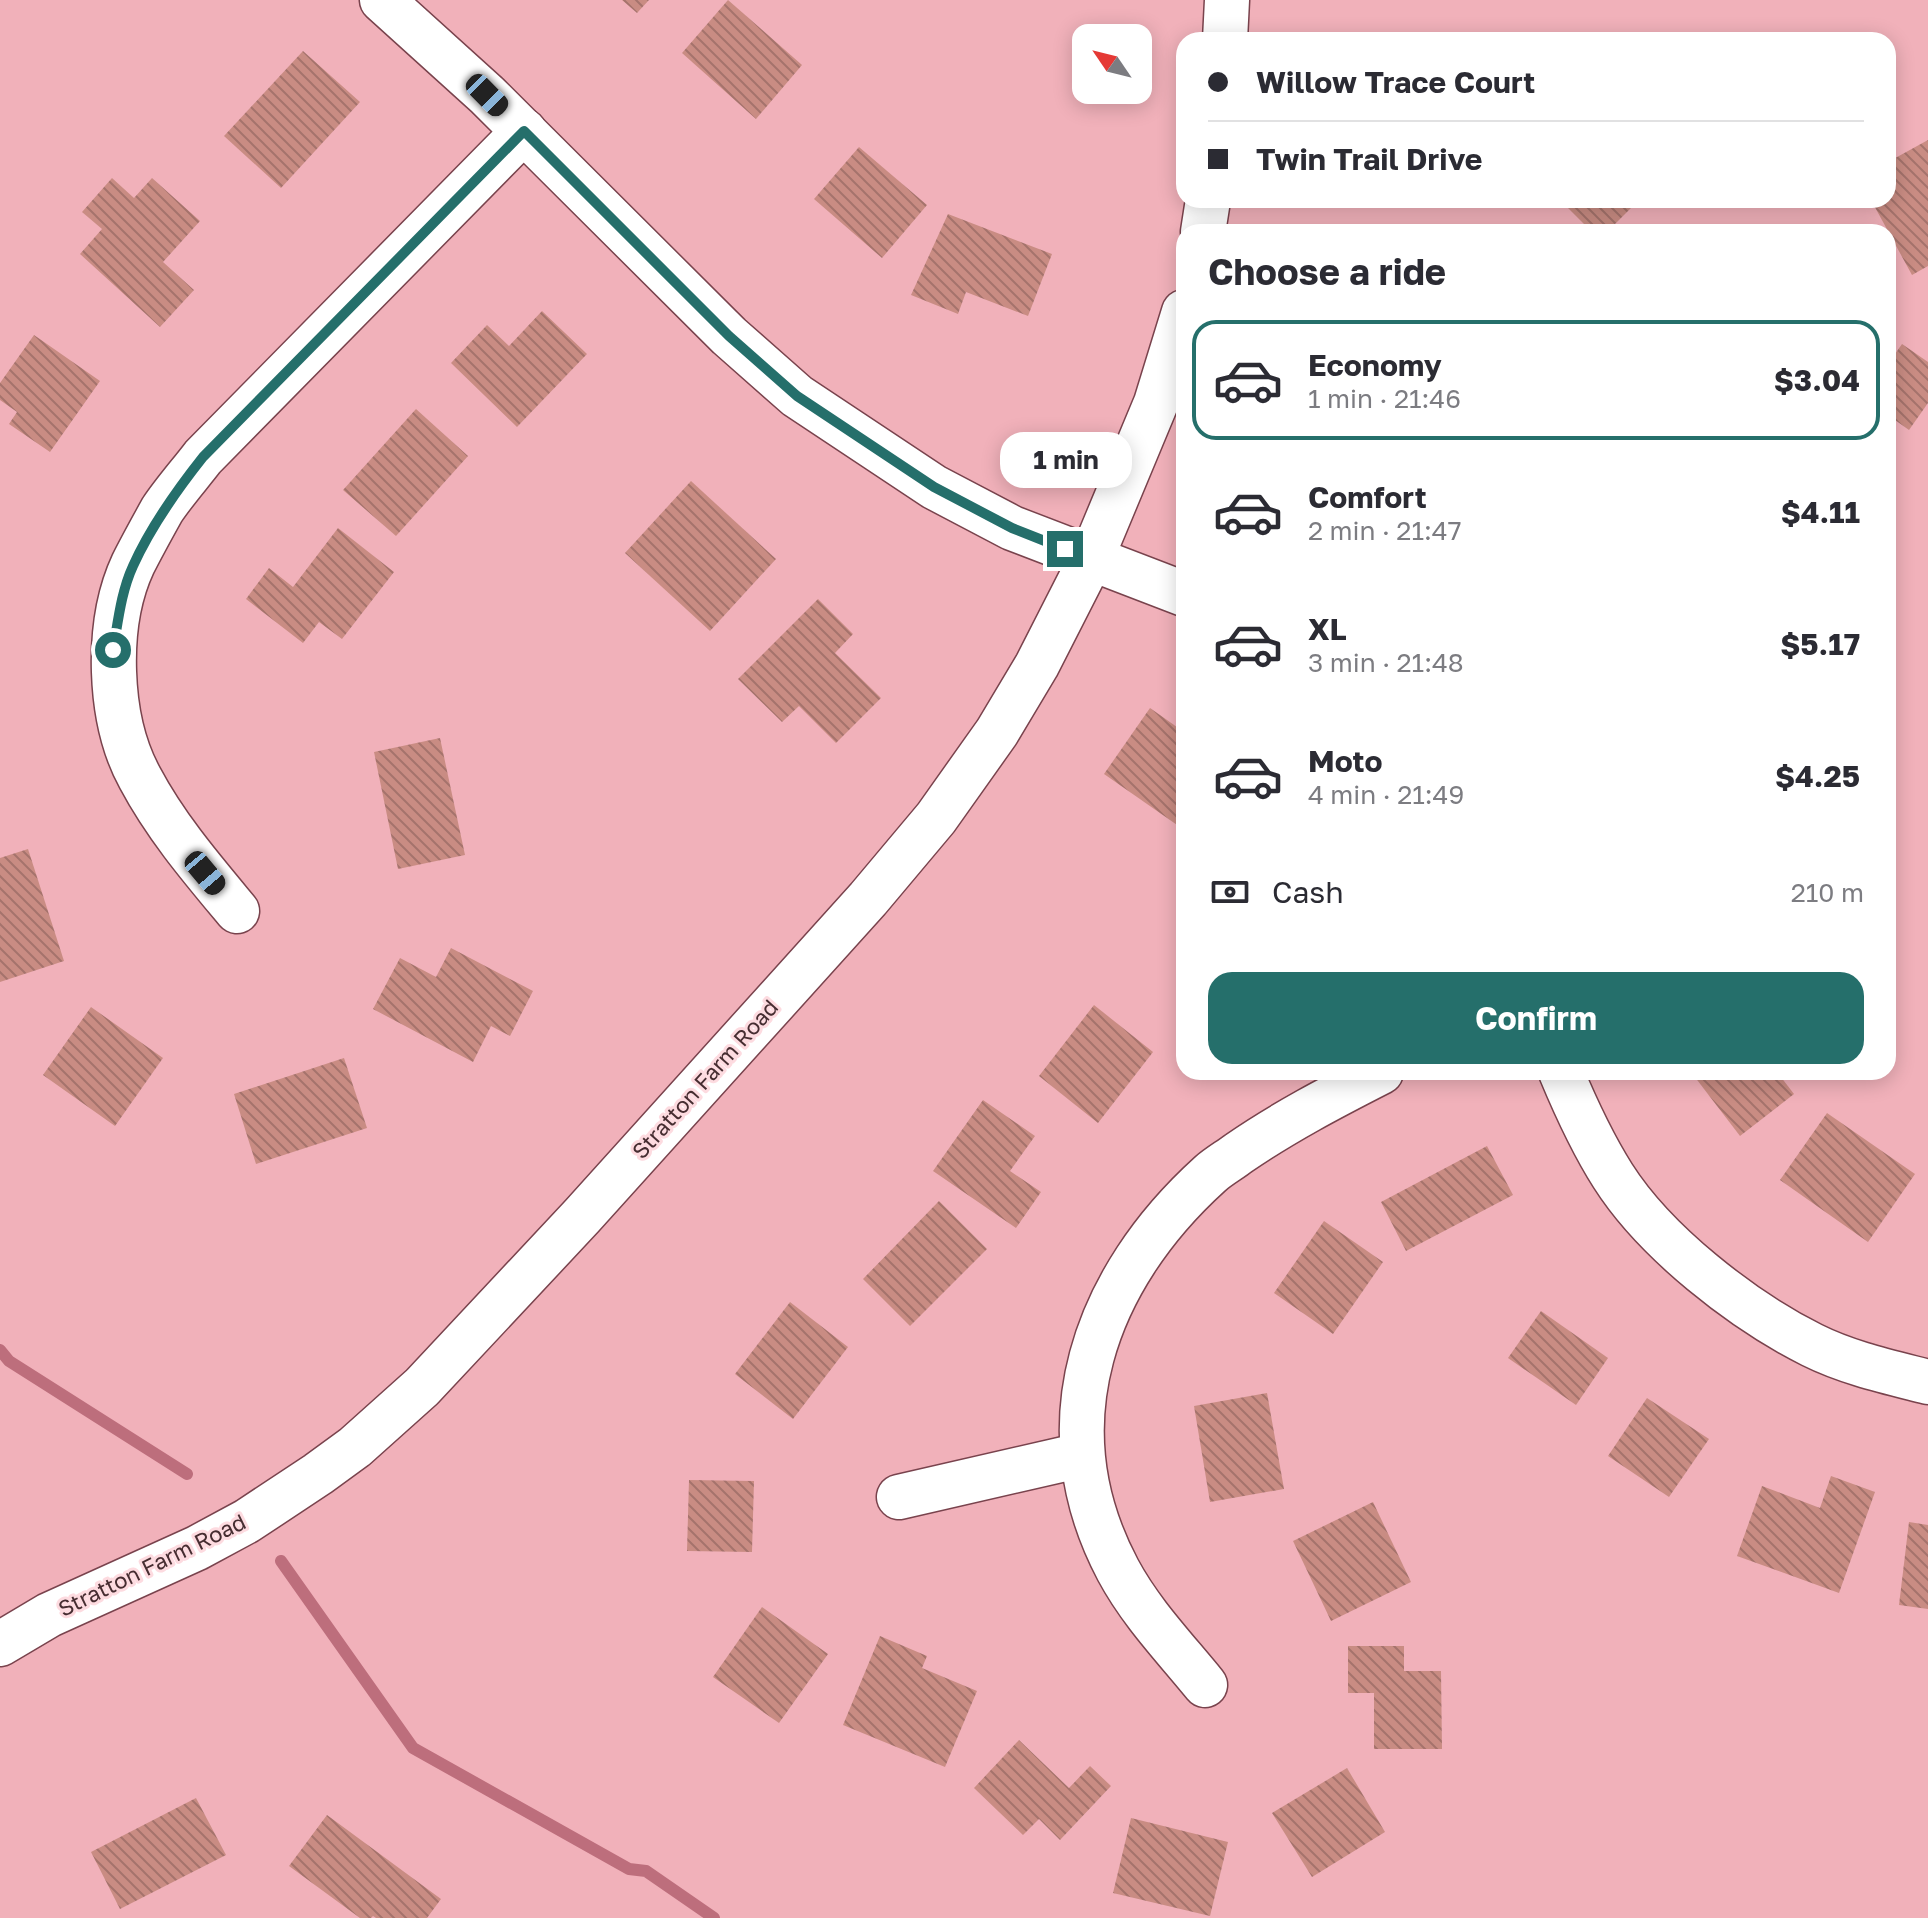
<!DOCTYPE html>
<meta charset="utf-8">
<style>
:root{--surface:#fff;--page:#f2f2f3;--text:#2b2b33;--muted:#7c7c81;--line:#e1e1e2;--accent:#256f6b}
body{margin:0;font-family:"Golos Text",sans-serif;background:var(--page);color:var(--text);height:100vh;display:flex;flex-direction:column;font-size:30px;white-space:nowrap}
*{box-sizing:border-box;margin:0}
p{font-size:26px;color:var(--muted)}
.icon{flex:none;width:44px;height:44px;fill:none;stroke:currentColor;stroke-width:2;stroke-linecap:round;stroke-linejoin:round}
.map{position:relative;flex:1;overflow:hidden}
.panel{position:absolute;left:1176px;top:224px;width:720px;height:856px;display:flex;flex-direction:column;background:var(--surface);border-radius:24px;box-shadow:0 4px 20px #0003}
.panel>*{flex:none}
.hud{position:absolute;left:1176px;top:32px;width:720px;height:176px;border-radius:24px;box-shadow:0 4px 20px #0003;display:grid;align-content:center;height:176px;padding:0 32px;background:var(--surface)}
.needle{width:52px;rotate:305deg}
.buttons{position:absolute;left:1072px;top:24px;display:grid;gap:16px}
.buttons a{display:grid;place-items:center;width:80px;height:80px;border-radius:16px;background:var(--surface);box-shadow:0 4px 20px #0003;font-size:40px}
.end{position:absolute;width:36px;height:36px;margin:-18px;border:10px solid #256f6b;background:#fff;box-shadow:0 0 0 4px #fff}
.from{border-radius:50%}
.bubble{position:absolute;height:56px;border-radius:24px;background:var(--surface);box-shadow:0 4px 20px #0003;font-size:26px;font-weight:700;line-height:56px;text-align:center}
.car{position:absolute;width:24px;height:48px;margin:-24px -12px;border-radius:10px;box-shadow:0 0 6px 2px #0007;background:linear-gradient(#222 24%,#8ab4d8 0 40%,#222 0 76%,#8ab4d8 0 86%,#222 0)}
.hud b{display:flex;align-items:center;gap:28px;height:76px;font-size:30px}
.hud b+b{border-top:2px solid var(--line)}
.hud i{width:20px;height:20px;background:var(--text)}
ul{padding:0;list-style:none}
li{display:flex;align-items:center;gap:24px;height:120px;margin:0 16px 12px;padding:0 16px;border:4px solid transparent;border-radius:24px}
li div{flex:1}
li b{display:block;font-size:30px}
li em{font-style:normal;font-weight:700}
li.current{border-color:var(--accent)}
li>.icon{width:72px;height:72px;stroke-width:1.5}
h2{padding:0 32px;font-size:36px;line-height:96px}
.pay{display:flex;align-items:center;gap:20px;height:88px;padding:0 32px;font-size:30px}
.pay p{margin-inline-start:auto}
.button{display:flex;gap:16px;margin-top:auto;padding:16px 32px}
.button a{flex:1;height:92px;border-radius:24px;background:var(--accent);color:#fff;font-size:32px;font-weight:700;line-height:92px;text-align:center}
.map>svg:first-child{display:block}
</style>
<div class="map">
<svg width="1928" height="1918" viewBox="0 0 1928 1918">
<defs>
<pattern id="building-back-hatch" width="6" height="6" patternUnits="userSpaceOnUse" patternTransform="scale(2)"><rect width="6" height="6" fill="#c98c83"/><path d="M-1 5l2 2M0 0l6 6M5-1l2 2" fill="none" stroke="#a5736c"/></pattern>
</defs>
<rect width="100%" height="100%" fill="#f1b1ba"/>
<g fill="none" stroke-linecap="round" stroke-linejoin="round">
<g stroke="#bd6e7c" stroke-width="12">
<path d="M0,1350L9,1361L187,1474"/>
<path d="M281,1561L413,1748L629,1869L646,1871L714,1918"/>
</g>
</g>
<g fill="url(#building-back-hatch)">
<path d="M622,0H649L637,13Z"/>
<path d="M728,0L802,65L756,119L682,53Z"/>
<path d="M303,51L360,102L281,188L224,136Z"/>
<path d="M1928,140V266L1912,275L1871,200H1888V162Z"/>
<path d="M859,147L927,205L882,258L814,199Z"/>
<path d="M112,178L134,198L152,178L200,221L163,262L194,290L160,327L80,254L102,229L82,212Z"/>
<path d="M1560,200H1639L1607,232H1592Z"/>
<path d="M948,214L1052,254L1028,316L966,292L958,314L911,295Z"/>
<path d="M542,311L587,354L517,427L451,363L487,325L509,346Z"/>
<path d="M34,335L100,381L50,452L9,424L17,412L0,400V383Z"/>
<path d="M1902,344L1928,362V403L1909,430L1888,415V364Z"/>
<path d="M416,409L468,456L396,536L343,490Z"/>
<path d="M691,481L776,559L710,631L625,553Z"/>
<path d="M338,528L394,572L342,639L319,622L303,643L246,599L269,568L293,587Z"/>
<path d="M818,599L853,634L835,653L881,698L836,743L799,706L782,722L738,679Z"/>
<path d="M1150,708L1184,732V821L1180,827L1104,774Z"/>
<path d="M440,738L465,855L398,869L374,752Z"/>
<path d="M28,849L64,961L0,982V858Z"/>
<path d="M451,948L533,991L510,1036L491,1026L473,1062L373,1009L400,958L436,977Z"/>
<path d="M1094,1005L1153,1052L1098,1123L1039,1076Z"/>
<path d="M91,1007L163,1058L115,1126L43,1075Z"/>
<path d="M344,1058L367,1128L256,1164L234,1094Z"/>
<path d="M1691,1072H1777L1794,1094L1740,1136Z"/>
<path d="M983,1100L1035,1136L1010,1171L1041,1192L1016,1228L933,1171Z"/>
<path d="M1827,1113L1915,1174L1868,1242L1780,1180Z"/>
<path d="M1487,1146L1513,1195L1406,1251L1381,1202Z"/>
<path d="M939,1201L987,1249L910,1326L863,1279Z"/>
<path d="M1324,1221L1383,1262L1333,1334L1274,1293Z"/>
<path d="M790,1302L848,1347L793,1419L735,1374Z"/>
<path d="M1541,1311L1608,1358L1576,1405L1508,1358Z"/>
<path d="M1267,1393L1284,1489L1210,1502L1194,1406Z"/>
<path d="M1647,1398L1709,1439L1669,1497L1608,1456Z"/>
<path d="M1831,1476L1875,1492L1839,1593L1737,1556L1762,1486L1820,1508Z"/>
<path d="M689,1480L754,1481L752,1552L687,1551Z"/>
<path d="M1373,1502L1411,1582L1331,1621L1293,1541Z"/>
<path d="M1909,1522L1928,1525V1609L1899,1605Z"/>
<path d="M762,1607L828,1654L779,1723L713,1677Z"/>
<path d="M880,1636L927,1656L922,1668L977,1691L945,1767L843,1725Z"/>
<path d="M1348,1646H1404V1671H1441L1442,1749H1374V1693H1348Z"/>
<path d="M1019,1740L1069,1788L1090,1766L1111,1786L1060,1840L1039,1819L1023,1835L974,1788Z"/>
<path d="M1347,1768L1385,1832L1312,1877L1272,1813Z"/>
<path d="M196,1798L226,1855L120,1909L91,1852Z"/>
<path d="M327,1815L441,1899L427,1918H376L373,1916L371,1918H360L289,1866Z"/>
<path d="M1131,1818L1228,1842L1210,1916L1113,1893Z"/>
</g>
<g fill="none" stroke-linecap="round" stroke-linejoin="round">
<g stroke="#79434d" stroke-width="47">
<g id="minor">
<path d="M382,0L487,95L729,336L797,396L934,487L1012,528L1184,594"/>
<path d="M1225,40L1227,0"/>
<path d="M1203,232L1208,200"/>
<path d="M237,911C202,869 166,827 140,778C108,720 105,624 133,564C142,546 152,528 162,510C174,492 190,474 203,457L524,131"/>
<path d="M1561,1072C1576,1108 1592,1143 1613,1176C1655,1242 1742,1310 1812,1345C1848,1363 1889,1372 1928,1382"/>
<path d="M899,1497L1082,1455"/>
<path d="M0,1644L49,1615L197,1548L247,1521L318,1474L355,1447L422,1387L582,1216L868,899L936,818L997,732L1037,665L1091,559L1156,403L1184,312"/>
<path d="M1205,1685C1175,1648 1141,1613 1118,1570C1041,1425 1094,1279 1210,1174C1219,1166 1230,1160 1239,1153C1284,1122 1332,1097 1381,1072"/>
</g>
</g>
<use href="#minor" stroke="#fff" stroke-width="44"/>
</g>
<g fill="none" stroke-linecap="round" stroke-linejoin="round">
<path stroke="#256f6b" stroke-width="10" d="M113,650C118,622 121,592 133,566C151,526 176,491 203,457L524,131L729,336L797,396L934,487L1012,528L1065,549"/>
</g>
<g text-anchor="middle" stroke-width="6" stroke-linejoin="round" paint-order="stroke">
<g font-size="22" fill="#462d31" stroke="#fddbe0">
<text transform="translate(705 1079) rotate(-48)" y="8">Stratton Farm Road</text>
<text transform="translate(152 1565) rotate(-26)" y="8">Stratton Farm Road</text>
</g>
</g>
</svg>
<div class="buttons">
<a><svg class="needle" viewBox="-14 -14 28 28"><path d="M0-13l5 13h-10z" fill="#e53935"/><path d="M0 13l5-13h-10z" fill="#7c7c81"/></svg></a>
</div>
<i class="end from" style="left:113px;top:650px"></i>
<i class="end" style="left:1065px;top:549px"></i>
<div class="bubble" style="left:1000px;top:432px;width:132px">1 min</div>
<i class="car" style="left:487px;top:95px;rotate:135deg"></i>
<i class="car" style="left:205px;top:873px;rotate:140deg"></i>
<div class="hud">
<b><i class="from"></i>Willow Trace Court</b>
<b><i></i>Twin Trail Drive</b>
</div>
<section class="panel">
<h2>Choose a ride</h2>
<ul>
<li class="current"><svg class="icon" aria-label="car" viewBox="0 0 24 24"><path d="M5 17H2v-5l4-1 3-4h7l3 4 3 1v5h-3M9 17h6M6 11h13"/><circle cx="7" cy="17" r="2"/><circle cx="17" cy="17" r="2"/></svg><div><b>Economy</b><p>1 min · 21:46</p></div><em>$3.04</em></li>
<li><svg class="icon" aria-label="car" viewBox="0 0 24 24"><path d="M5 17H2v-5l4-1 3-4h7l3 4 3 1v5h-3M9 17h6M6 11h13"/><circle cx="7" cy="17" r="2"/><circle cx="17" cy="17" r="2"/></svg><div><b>Comfort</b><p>2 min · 21:47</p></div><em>$4.11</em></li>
<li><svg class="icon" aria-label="car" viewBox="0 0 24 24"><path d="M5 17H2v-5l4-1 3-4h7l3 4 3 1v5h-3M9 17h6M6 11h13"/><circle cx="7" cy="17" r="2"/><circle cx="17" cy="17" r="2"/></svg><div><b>XL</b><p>3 min · 21:48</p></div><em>$5.17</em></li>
<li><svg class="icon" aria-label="car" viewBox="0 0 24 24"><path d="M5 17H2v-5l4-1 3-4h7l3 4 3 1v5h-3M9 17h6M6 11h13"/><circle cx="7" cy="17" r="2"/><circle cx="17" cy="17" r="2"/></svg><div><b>Moto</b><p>4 min · 21:49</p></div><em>$4.25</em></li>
</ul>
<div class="pay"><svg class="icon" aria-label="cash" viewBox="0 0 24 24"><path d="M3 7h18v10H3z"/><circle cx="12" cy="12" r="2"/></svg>Cash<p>210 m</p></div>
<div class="button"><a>Confirm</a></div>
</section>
</div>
